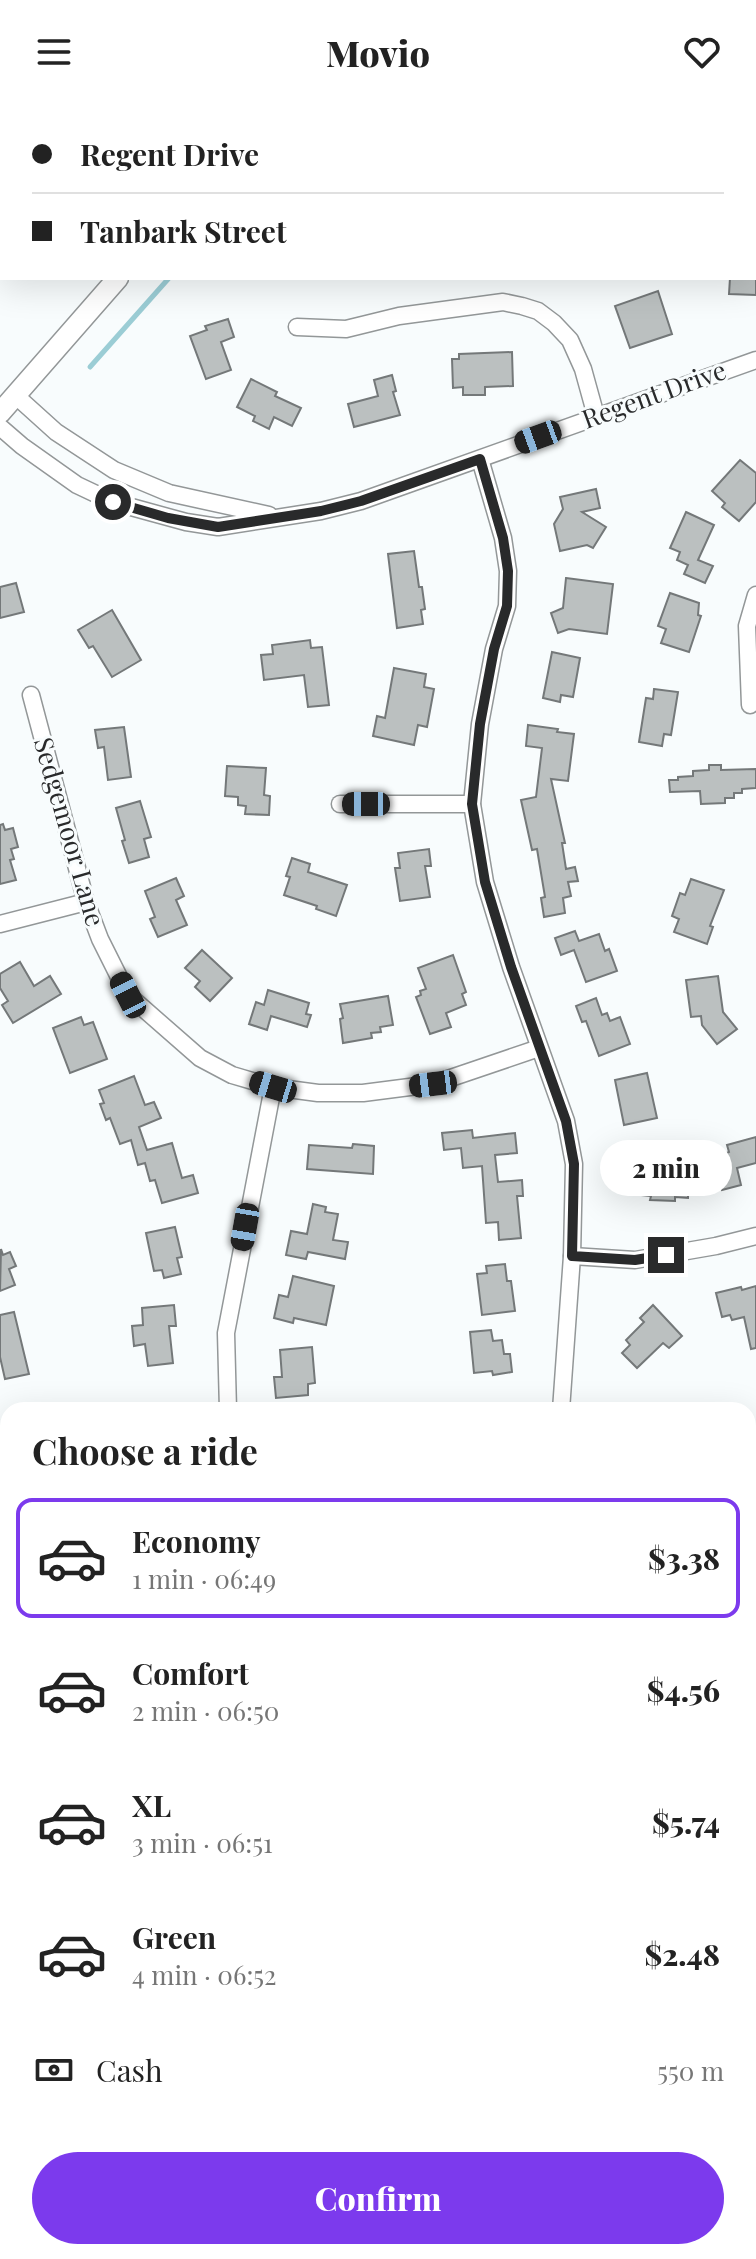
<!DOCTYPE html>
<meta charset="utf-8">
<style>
:root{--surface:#fff;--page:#f6f6f6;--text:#222;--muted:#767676;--line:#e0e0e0;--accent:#7c3aed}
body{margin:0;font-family:"Playfair Display",serif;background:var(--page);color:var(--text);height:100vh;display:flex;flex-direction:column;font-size:30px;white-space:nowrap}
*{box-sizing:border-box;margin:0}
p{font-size:26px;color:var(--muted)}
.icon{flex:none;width:44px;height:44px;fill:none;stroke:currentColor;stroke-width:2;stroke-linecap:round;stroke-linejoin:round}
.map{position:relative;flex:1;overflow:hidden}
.sheet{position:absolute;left:0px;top:1298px;width:756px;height:858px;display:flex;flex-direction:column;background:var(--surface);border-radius:24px 24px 0 0;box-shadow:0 8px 32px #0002}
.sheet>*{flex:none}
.banner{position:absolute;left:0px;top:0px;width:756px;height:176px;box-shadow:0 8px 32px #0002;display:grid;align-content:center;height:176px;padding:0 32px;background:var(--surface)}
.end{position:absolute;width:36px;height:36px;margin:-18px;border:10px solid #292a2b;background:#fff;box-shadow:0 0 0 4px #fff}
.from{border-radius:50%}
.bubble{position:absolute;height:56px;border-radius:28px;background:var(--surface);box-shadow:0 8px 32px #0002;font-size:26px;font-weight:800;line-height:56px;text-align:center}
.car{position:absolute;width:24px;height:48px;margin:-24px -12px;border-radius:10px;box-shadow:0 0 6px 2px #0007;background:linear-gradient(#222 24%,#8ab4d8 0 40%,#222 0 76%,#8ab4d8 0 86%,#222 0)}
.banner b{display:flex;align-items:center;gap:28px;height:76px;font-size:30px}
.banner b+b{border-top:2px solid var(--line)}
.banner i{width:20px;height:20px;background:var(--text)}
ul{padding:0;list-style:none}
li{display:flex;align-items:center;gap:24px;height:120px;margin:0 16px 12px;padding:0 16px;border:4px solid transparent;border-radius:16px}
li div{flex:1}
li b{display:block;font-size:30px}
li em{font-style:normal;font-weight:800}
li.selected{border-color:var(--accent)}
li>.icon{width:72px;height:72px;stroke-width:1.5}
h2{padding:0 32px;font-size:36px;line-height:96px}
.pay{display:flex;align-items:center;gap:20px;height:88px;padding:0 32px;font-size:30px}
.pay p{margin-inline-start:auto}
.primary-button{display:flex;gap:16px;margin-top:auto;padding:16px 32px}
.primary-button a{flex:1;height:92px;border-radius:48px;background:var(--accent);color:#fff;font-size:32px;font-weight:800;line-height:92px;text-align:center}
header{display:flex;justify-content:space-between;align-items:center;height:104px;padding:0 32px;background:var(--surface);font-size:36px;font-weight:800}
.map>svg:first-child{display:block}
</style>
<header><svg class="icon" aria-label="menu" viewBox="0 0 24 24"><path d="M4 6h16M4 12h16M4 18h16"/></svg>Movio<svg class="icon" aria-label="heart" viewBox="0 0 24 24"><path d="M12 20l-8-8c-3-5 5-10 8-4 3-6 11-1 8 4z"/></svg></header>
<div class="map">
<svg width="756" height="2155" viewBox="0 0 756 2155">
<rect width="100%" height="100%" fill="#f8fcfd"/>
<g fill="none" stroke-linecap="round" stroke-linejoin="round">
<g stroke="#9bcdd5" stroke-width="5">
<path d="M90,263L169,174"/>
<path d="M0,1976L8,1972"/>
<path d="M296,2148L309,2155"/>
</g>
</g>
<g fill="#bbc0c0" stroke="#747879" stroke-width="2">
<path d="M730,174H756V191L729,190Z"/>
<path d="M658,187L672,230L630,244L615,202Z"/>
<path d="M228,215L234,233L221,238L231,266L206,275L190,232L207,226L205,222Z"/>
<path d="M512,248L513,282L485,283V291H463V283L453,284L452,255H459V250Z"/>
<path d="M392,271L396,287L393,288L400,311L354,323L348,300L378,292L374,276Z"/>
<path d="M251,275L277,288L275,292L301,304L292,322L274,313L269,325L253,317L255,312L237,303Z"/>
<path d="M740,356L756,369V398L739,417L722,403L725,399L712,387Z"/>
<path d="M596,385L600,404L582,408L606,423L593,444L587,441L560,447L554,420L563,405L560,393Z"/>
<path d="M686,408L714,421L698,456L713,462L705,479L684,470L688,461L677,456L680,448L670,444Z"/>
<path d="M414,447L419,483H422L425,505L421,506L423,520L397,524L388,450Z"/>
<path d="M566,474L613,480L607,530L569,525L558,529L551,509L563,504Z"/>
<path d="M16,479L24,508L0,514V483Z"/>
<path d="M670,489L699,499L698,511L701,512L689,548L661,539L666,525L658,522Z"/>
<path d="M112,506L141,556L112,573L93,542L89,544L78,526Z"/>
<path d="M310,536L311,544L322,543L329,601L308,603L304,571L264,576L261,551L273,550L272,541Z"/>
<path d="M552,548L580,554L573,593L561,591L560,598L543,594Z"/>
<path d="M394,564L426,570L424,583L434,585L427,623L418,621L414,641L373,632L377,612L385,614Z"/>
<path d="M654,585L678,588L671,631L664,630L662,642L639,638L646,594L653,595Z"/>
<path d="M528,621L558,625L557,628L574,630L568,677L551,675L565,739H562L566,765L575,763L578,777L568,778L571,792L563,794L565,809L544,813L541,794L545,793L537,745L532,746L521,696L536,693L542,644L526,642Z"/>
<path d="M124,623L131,673L108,676L104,643L98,644L95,626Z"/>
<path d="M709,661H721V666L756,665V684L742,685V689H734V694H725V699L701,700L700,687L670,688L669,676H678V673L693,672V667L709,666Z"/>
<path d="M227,662L266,664L264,691L270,692L269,711L245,710L246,702L238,701V693L225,692Z"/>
<path d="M140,697L151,733L144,735L149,753L129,759L122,737L125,736L116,704Z"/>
<path d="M3,720L5,726L13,724L18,743L11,745L14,755L10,756L16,776L0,780V721Z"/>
<path d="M429,745L431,762H425L430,793L400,797L395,764H400L398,749Z"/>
<path d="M292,754L310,760L308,768L347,781L336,812L316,805L317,802L284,791L290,773L286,772Z"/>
<path d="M176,774L184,792L176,796L187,821L158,833L150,815L155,813L145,787Z"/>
<path d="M691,775L724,786L710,822L713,823L707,840L674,828L679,815L672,812L680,789L685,791Z"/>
<path d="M575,827L579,837L599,830L605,847L609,845L617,867L586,878L574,846L561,851L555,834Z"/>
<path d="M202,846L232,874L210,897L195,883L200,877L185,864Z"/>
<path d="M453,851L466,888L462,890L466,901L446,909L451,923L430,930L416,893L421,891L420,887L426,885L418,864Z"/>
<path d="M20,858L34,882L50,872L61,890L13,919L2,901L8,897L0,884V870Z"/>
<path d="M718,872L723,908L737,925L717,940L702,921L701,912L691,913L686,876Z"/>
<path d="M268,886L309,899L306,910L311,911L307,923L271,912L267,926L249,920L256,898L264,901Z"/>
<path d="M388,892L393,921L380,923L381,928L371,929L372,934L343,939L340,915L343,914L340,900Z"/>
<path d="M596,894L602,911L607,909L610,917L620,913L630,940L599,952L586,917L582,918L576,902Z"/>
<path d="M81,913L84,921L93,918L107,955L70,969L53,924Z"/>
<path d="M647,969L657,1014L624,1021L615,976Z"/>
<path d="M134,972L145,1001L154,998L161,1014L139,1023L147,1046L172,1039L182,1074L193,1071L198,1089L162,1099L155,1076L150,1077L145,1059L138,1061L131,1036L120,1040L110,1014L106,1016L100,1000L104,999L99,986Z"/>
<path d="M472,1026L473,1034L515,1029L517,1049L495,1051L498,1078L522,1076L523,1092H517L521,1134L499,1136L498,1118L486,1119L482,1062L463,1064L461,1044L444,1046L442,1029Z"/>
<path d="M756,1033V1059L737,1064L741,1081L722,1086L717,1067L728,1064L724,1050L729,1048L727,1041Z"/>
<path d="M353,1040L374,1042L373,1070L307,1065L309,1041L352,1044Z"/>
<path d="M624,1059L689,1062L688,1094L675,1093V1097L650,1096L651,1092L642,1091V1087L623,1086Z"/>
<path d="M313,1100L326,1103L325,1108L338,1110L333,1136L348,1138L345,1155L308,1148L306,1155L286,1151L291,1127L307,1130Z"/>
<path d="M175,1123L182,1153L177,1154L181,1170L164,1174L162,1166L154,1167L146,1129Z"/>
<path d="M1,1145L3,1151L10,1148L16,1162L9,1165L15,1181L0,1187Z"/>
<path d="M505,1160L507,1177H511L515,1207L482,1211L477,1170L487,1169L486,1162Z"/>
<path d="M293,1172L334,1182L326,1221L294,1214L293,1219L274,1214L279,1191L288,1193Z"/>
<path d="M756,1182V1244L751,1245L744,1213L732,1216L730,1211L722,1213L716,1189L741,1183L742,1186Z"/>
<path d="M174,1201L176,1222H169L173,1259L148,1262L145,1240L134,1242L132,1222L143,1221L142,1204Z"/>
<path d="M653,1201L682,1232L669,1244L663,1239L637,1264L622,1249L630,1241L626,1236L644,1218L640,1214Z"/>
<path d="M14,1208L29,1270L5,1275L0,1253V1211Z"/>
<path d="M491,1226L493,1237L502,1236L504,1250H510L512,1268L493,1271L492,1267L474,1269L470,1228Z"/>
<path d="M312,1243L315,1279L308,1280V1291L276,1294L274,1273H282L280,1246Z"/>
</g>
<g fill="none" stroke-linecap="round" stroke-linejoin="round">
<g stroke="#939798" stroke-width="19">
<g id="minor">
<path d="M31,2L32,0"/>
<path d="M0,38L2,35"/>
<path d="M297,223L346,225L399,212L503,198L522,202L538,207L554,219L570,236L583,265L596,312"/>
<path d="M15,291L56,328L114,366L169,389L269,411"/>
<path d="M0,323L22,342L77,381L113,398L186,418L218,423L321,407L361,397L756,256"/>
<path d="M480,355L503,434L508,467L507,502L494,545L480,620L472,700L485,778L511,863L566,1017L574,1060L572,1152L561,1306"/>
<path d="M31,591L86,798L100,835L128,891L200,954L232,971L273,983L318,989H363L433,980L539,944"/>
<path d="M750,601L747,522L756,491"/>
<path d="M340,700H472"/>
<path d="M0,820L86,798"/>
<path d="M572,1152L635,1156L716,1142L756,1132"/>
<path d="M228,1306L226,1229L273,983"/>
<path d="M0,1422L8,1421"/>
<path d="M748,1614H756"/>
<path d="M0,1689L8,1687"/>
<path d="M748,1929L756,1923"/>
<path d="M27,2148L30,2155"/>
<path d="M722,2148L723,2155"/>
<path d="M69,2155L71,2148"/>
</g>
</g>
<g stroke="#939798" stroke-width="23">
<g id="tertiary">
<path d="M267,2L268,0"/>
<path d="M0,309L118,174"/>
</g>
</g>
<use href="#minor" stroke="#fff" stroke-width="16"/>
<use href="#tertiary" stroke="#fff" stroke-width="20"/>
</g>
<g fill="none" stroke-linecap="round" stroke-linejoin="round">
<path stroke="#292a2b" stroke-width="10" d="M113,398L168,414L218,423L321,407L361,397L480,355L503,434L508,467L507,502L494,545L480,620L472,700L485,778L511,863L566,1017L574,1060L572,1152L635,1156L666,1151"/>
</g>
<g text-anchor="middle" stroke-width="6" stroke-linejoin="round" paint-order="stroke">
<g font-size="26" fill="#292a2b" stroke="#f8fcfd">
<text transform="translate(654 291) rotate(-20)" y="9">Regent Drive</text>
<text transform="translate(69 728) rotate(74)" y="9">Sedgemoor Lane</text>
</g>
</g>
</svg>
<i class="end from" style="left:113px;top:398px"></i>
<i class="end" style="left:666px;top:1151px"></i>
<div class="bubble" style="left:600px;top:1036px;width:132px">2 min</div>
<i class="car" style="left:538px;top:333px;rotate:250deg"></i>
<i class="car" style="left:366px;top:700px;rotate:270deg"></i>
<i class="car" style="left:128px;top:891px;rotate:333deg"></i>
<i class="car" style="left:433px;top:980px;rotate:263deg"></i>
<i class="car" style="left:273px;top:983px;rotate:287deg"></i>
<i class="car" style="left:245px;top:1123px;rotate:190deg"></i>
<div class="banner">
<b><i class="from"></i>Regent Drive</b>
<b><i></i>Tanbark Street</b>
</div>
<section class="sheet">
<h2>Choose a ride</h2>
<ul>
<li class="selected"><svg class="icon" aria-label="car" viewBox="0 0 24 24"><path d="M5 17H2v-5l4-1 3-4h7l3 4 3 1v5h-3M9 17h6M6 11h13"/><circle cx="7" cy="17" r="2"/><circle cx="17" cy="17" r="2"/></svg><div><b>Economy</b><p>1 min · 06:49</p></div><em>$3.38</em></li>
<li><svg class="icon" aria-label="car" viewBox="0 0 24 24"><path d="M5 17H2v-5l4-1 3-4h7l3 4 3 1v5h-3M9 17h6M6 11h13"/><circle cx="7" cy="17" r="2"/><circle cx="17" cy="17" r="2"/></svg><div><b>Comfort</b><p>2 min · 06:50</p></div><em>$4.56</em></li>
<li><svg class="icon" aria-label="car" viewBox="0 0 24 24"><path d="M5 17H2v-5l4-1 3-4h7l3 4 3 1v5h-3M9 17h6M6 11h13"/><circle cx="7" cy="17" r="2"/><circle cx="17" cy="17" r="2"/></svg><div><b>XL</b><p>3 min · 06:51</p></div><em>$5.74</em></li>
<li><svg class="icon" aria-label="car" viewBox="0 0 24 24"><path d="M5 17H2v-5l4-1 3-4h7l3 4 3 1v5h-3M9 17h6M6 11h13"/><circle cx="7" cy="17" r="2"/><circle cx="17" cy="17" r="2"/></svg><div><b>Green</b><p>4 min · 06:52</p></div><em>$2.48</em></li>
</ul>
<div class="pay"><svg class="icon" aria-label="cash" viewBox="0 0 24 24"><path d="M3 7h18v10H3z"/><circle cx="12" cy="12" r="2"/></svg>Cash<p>550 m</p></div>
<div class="primary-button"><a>Confirm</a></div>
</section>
</div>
